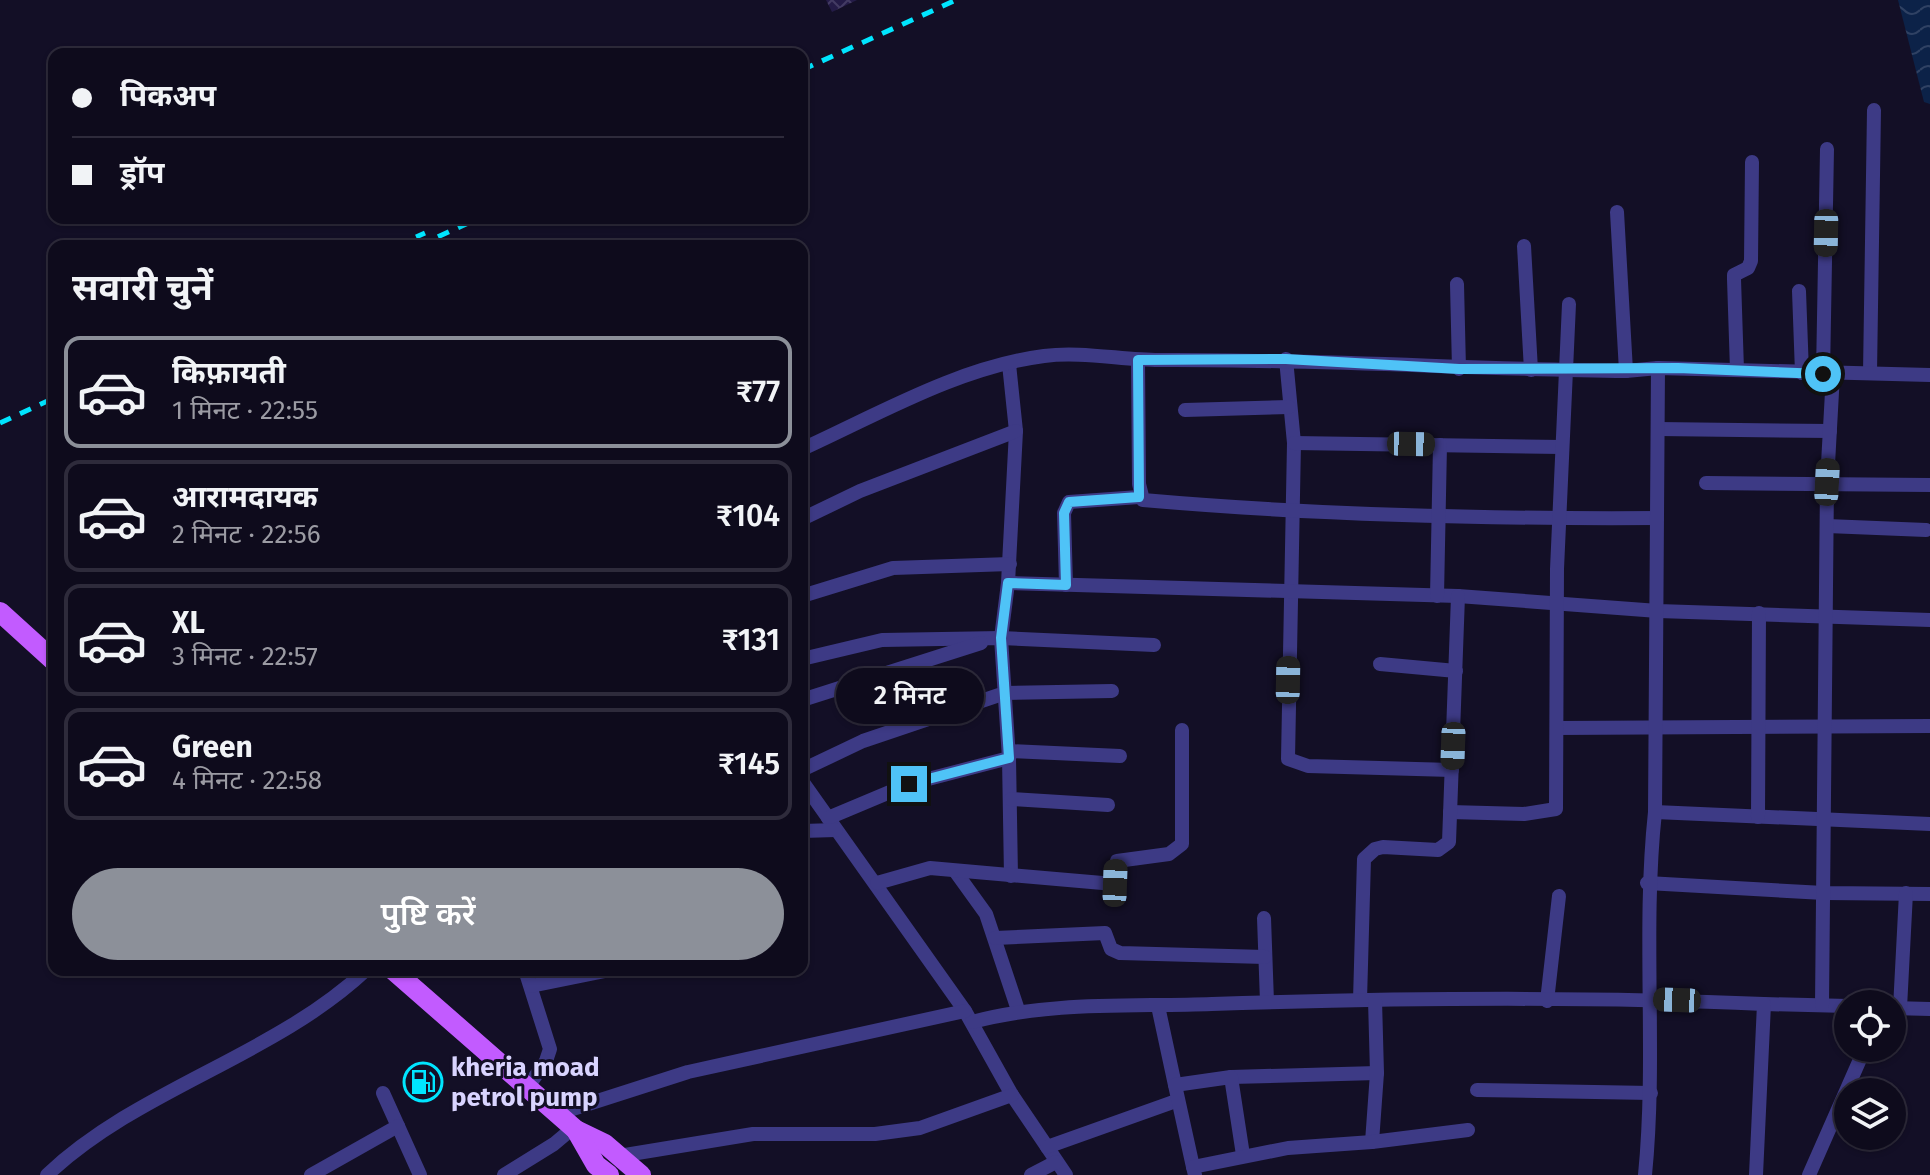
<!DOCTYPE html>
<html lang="hi">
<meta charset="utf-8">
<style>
:root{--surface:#0e0b1c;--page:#1c1929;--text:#f1f3f6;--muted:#9b9ba3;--line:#2e2b3b;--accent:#8c9099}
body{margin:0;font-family:"Fira Sans","Noto Sans Devanagari",sans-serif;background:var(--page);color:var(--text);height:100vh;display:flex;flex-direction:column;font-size:30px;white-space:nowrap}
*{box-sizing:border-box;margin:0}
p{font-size:26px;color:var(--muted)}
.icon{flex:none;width:44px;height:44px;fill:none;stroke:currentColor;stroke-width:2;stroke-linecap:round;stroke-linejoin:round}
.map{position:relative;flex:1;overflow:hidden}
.drawer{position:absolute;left:48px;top:240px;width:760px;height:736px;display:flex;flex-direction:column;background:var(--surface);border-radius:16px;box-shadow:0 2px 6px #0004,0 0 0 2px var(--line)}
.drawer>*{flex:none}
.banner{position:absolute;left:48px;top:48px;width:760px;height:176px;border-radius:16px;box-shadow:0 2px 6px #0004,0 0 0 2px var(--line);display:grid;align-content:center;height:176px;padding:0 24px;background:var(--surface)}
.fabs{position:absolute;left:1834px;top:990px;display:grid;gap:16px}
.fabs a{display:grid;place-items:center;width:72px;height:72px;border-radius:50%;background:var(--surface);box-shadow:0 2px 6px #0004,0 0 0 2px var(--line);font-size:40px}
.end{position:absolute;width:36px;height:36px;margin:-18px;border:10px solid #4fc3f7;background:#111;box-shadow:0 0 0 4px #111}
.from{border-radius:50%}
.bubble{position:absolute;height:56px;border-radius:28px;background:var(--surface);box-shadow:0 2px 6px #0004,0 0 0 2px var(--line);font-size:26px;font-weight:600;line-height:56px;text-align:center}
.car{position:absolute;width:24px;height:48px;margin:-24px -12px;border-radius:10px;box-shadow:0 0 6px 2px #0007;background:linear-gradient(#222 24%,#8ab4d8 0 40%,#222 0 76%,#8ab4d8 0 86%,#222 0)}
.banner b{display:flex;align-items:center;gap:28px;height:76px;font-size:30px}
.banner b+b{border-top:2px solid var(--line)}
.banner i{width:20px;height:20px;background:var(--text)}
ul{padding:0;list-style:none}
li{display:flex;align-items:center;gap:24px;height:112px;margin:0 16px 12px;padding:0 8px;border:4px solid var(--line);border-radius:16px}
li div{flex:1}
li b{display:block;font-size:30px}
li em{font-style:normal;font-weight:600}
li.selected{border-color:var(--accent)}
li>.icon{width:72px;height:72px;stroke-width:1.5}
h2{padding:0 24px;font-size:36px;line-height:96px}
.button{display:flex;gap:16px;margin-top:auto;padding:16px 24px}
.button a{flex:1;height:92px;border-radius:48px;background:var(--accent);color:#fff;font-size:32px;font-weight:600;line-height:92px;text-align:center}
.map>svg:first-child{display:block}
</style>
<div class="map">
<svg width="1930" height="1175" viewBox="0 0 1930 1175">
<defs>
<pattern id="water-waves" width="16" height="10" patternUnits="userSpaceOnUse" patternTransform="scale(2)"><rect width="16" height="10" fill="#0c2248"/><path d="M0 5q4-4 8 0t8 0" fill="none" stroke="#2f4163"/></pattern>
<pattern id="building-cross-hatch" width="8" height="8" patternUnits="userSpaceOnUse" patternTransform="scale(2)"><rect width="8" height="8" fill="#241b47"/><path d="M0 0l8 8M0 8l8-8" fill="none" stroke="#433b63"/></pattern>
</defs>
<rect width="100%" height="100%" fill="#130f26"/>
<path fill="url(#water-waves)" d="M1898,0H1930V104L1924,102Z"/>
<path fill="url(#building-cross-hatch)" d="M826,0H857L832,12Z"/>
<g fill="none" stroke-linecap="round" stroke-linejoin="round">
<g stroke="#3d3a85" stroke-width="14">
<path d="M1524,246L1531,370"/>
<path d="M1457,284L1459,369"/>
<path d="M1799,291L1802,373"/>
<path d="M1286,359L1294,443L1288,759L1308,766L1452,770"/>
<path d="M1138,360L1139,484L1143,500C1313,515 1486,519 1657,518"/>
<path d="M1009,364L1016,431L1008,583L1001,638L1009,758L1011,876"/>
<path d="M1737,370L1734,279V275L1748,268L1751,261L1752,162"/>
<path d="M1626,371L1658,368"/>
<path d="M1870,373L1874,110"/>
<path d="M1823,374L1827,149"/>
<path d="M1185,410L1289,407"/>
<path d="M1658,429L1830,431"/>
<path d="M1294,443L1562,447"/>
<path d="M802,449C879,414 959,367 1044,356C1081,351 1122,360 1159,360C1315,359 1470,369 1626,371L1617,212"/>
<path d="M1706,483L1930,485"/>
<path d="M802,519L860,491L1016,431"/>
<path d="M1827,526L1926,530"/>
<path d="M1008,583L1458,596L1658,611L1930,620"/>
<path d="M1066,585L1064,513L1069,502L1139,497"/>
<path d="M802,596L893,568L1010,564"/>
<path d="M1437,596L1440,445"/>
<path d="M802,659L882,640L1001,638L1154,645"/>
<path d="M1380,664L1456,671"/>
<path d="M802,700L981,643"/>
<path d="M1557,728L1930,726"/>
<path d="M1009,751L1120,756"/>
<path d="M802,770L863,741L1005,693L1112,691"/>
<path d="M802,781L965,1011L1012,1095L1066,1175"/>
<path d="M1011,799L1108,805"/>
<path d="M1450,812L1524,814L1556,809L1557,569L1569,304"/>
<path d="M1655,812L1930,824"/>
<path d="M1758,817L1759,613"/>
<path d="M828,818L909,784L1009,758"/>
<path d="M802,831L836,830"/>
<path d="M955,871L986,914L1018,1010"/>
<path d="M877,883L930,868L1114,884L1117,861L1169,854L1182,844V730"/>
<path d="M1647,883L1824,893L1930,894"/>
<path d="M1264,918L1267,1002"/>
<path d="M995,938L1105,933L1111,949L1120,953L1265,957"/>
<path d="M525,970L550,1049L546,1061L527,1088"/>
<path d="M531,986L610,970"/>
<path d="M1360,1000L1364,859L1375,849L1383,847L1438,850L1449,842L1458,596"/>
<path d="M1547,1001L1559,896"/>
<path d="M1764,1004L1848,1006"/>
<path d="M1822,1005L1827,482L1833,374"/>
<path d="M1158,1006L1175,1085"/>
<path d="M1892,1008L1930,1009"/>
<path d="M1900,1008L1906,893"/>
<path d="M972,1022C1051,1001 1131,1007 1212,1004C1396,998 1580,996 1764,1004L1756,1175"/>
<path d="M1231,1077L1377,1073"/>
<path d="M1477,1090L1651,1093"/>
<path d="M383,1093L420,1175"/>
<path d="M557,1114L688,1072L965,1011"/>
<path d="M1372,1142L1377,1073L1375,1000"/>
<path d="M1047,1147L1176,1101"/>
<path d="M619,1156L753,1134H875L920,1128L1012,1095"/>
<path d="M1193,1167L1175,1085L1231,1077L1243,1155"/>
<path d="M47,1175C139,1088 273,1057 366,970"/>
<path d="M311,1175L398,1126"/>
<path d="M504,1175L554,1144L573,1128"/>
<path d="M1031,1175L1056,1162"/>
<path d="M1195,1175L1193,1167L1288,1148L1372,1142L1468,1130"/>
<path d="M1645,1175C1657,1054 1642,933 1655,812L1658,368L1930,375"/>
<path d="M1809,1175L1865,1048"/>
</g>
<g stroke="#c25bff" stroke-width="20">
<path d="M0,612L54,661"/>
<path d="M393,970L576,1130L605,1144L641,1175"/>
<path d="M576,1130L596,1165L609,1175"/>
</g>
<g stroke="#00e5ff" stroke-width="5" stroke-dasharray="12 10" stroke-linecap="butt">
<path d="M802,70L956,0"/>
<path d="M396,246L425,233"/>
<path d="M418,246L479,218"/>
<path d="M0,423L54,398"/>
</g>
</g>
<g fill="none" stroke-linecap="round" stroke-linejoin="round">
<path stroke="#4fc3f7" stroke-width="10" d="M909,784L1009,758L1001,638L1008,583L1066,585L1064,513L1069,502L1139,497L1138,360L1286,359L1459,369L1678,368L1823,374"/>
</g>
<defs>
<g id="fuel-ring" transform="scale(2)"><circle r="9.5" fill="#130f26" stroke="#00e5ff" stroke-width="1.5"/><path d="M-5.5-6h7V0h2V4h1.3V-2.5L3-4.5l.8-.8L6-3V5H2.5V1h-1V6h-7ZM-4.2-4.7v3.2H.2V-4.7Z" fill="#00e5ff"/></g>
</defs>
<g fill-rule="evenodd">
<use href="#fuel-ring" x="423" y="1082"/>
</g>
<g text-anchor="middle" stroke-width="6" stroke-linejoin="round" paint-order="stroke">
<g font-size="26" font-weight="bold" fill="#d9d4ff" stroke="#130f26" text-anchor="start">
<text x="451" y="1076">kheria moad<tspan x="451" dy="30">petrol pump</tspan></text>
</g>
</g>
</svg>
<div class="fabs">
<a><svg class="icon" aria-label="locate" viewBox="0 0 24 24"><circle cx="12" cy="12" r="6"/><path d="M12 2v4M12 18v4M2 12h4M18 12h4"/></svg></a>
<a><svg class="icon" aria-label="layers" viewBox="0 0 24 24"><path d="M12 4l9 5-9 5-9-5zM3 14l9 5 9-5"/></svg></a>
</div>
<i class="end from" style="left:1823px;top:374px"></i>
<i class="end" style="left:909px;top:784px"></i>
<div class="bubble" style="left:836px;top:668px;width:148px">2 मिनट</div>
<i class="car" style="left:1826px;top:233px;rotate:181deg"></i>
<i class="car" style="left:1411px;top:444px;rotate:91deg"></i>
<i class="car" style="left:1827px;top:482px;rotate:3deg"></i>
<i class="car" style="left:1288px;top:680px;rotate:1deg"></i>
<i class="car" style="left:1453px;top:746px;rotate:182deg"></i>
<i class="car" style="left:1115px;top:883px;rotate:2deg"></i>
<i class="car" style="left:1677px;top:1000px;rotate:272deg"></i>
<div class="banner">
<b><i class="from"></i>पिकअप</b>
<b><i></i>ड्रॉप</b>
</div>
<section class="drawer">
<h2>सवारी चुनें</h2>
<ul>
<li class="selected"><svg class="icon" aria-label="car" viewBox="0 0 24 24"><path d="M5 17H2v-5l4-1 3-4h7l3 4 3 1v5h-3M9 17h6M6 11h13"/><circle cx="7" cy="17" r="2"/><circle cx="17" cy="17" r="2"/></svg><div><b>किफ़ायती</b><p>1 मिनट · 22:55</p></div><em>₹77</em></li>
<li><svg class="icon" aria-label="car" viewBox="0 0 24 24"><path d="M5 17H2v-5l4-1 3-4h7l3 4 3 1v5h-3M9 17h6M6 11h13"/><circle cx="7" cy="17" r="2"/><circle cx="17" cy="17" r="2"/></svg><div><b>आरामदायक</b><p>2 मिनट · 22:56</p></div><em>₹104</em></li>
<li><svg class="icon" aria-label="car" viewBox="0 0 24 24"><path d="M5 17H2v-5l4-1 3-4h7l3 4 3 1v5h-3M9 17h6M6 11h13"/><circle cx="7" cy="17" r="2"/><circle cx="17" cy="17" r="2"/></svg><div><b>XL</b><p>3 मिनट · 22:57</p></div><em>₹131</em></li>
<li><svg class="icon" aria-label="car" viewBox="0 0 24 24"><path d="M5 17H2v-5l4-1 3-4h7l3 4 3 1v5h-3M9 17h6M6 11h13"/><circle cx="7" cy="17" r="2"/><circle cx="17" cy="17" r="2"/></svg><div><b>Green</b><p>4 मिनट · 22:58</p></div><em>₹145</em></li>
</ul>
<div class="button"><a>पुष्टि करें</a></div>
</section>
</div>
